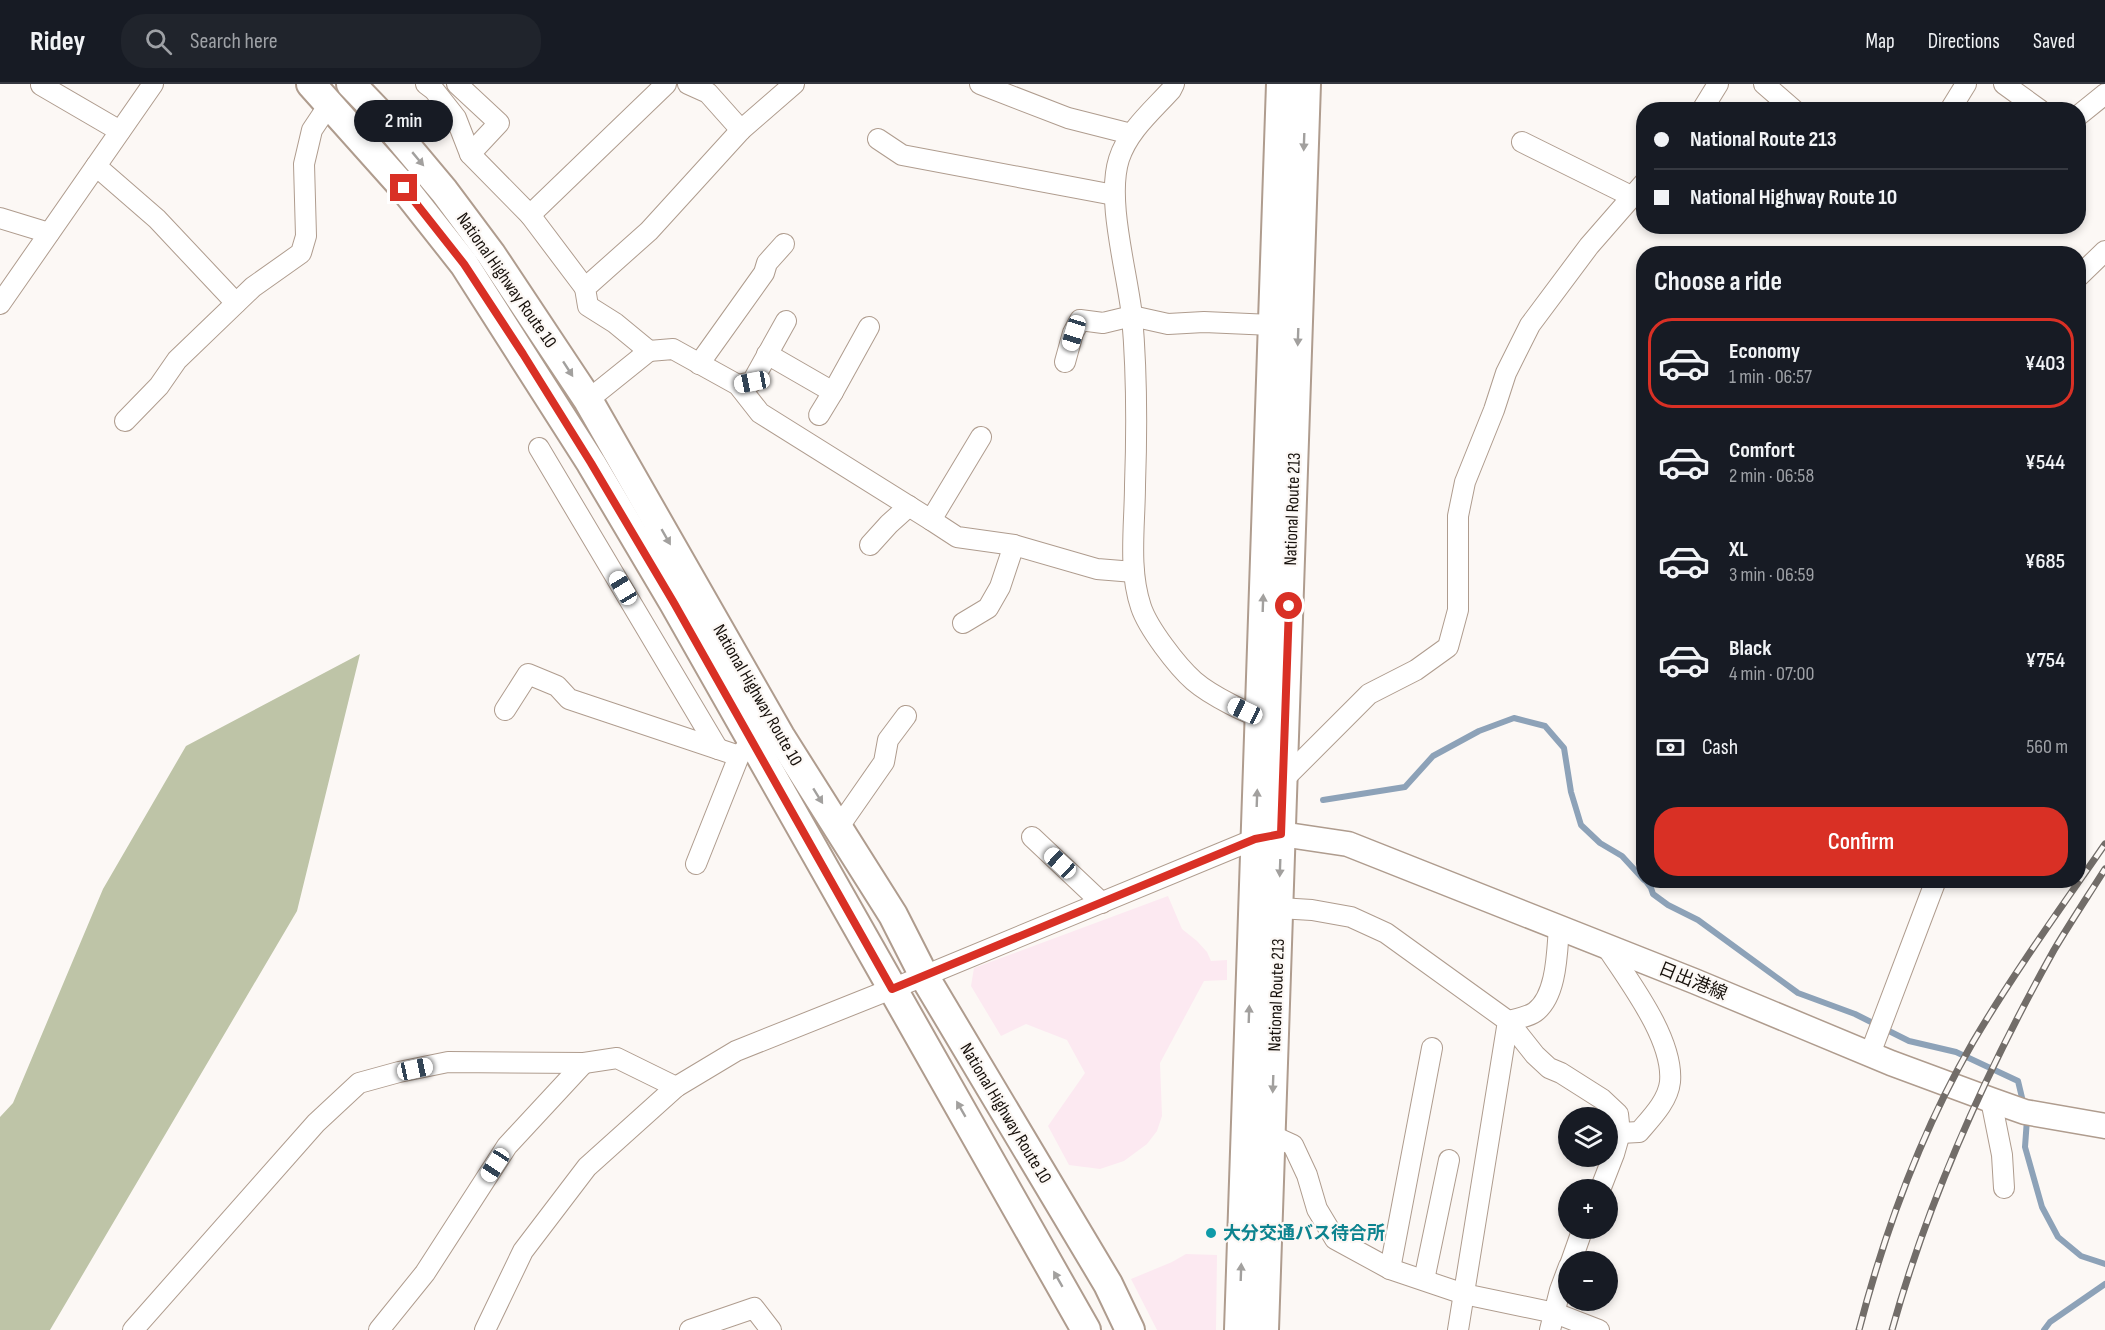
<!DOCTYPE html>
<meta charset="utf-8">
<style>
:root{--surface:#171b24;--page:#20242c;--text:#f1f3f6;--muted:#9ea1a6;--line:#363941;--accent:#d93025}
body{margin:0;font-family:"Sofia Sans Condensed","Noto Sans JP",sans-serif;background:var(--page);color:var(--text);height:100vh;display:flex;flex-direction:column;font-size:22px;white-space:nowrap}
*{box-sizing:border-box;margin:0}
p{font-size:20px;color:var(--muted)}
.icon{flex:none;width:33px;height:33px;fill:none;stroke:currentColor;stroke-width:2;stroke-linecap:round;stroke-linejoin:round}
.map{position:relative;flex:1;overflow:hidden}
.side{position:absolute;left:1636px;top:162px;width:450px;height:642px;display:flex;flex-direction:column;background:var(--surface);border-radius:24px;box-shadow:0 3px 9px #0003}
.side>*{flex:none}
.guide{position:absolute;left:1636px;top:18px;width:450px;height:132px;border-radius:24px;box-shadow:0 3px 9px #0003;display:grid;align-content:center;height:132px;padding:0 18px;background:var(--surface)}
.buttons{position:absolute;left:1558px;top:1023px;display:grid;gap:12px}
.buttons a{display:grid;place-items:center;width:60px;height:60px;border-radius:50%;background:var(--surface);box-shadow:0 3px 9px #0003;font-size:30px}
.end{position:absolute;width:27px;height:27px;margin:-14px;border:8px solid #d93025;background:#fff;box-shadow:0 0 0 3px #fff}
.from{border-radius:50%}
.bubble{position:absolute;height:42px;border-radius:21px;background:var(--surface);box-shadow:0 3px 9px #0003;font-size:20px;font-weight:600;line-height:42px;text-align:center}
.car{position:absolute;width:18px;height:36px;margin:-18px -9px;border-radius:8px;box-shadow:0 0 4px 2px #0007;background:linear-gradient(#fff 24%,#345 0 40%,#fff 0 76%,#345 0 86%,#fff 0)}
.guide b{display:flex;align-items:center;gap:21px;height:57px;font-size:22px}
.guide b+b{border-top:2px solid var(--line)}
.guide i{width:15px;height:15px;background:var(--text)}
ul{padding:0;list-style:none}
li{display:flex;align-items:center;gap:18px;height:90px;margin:0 12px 9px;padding:0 6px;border:3px solid transparent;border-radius:24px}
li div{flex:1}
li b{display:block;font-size:22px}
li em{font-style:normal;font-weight:600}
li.active{border-color:var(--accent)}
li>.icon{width:54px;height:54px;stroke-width:1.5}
h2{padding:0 18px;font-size:27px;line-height:72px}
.pay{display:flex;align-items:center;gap:15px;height:66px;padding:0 18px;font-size:22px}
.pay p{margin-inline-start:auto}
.button{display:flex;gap:12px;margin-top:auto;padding:12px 18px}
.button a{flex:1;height:69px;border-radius:24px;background:var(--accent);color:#fff;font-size:24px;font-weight:600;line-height:69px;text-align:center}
header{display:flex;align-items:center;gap:36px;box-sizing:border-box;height:84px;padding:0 30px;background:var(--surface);border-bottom:2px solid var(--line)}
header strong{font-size:28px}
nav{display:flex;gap:33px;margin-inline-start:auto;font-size:21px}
.search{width:420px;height:54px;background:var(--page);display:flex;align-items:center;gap:15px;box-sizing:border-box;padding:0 21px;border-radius:24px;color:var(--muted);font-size:22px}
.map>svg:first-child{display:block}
</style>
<header>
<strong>Ridey</strong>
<div class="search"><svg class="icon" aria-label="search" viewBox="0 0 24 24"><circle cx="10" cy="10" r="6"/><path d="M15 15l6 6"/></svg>Search here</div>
<nav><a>Map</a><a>Directions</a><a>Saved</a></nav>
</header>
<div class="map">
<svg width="2105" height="1246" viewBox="0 0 2105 1246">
<rect width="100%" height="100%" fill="#fcf8f5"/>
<g fill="#fce9f1">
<path d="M1168,812L1182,845L1197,857L1207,868L1211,877L1227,876V896L1204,897L1160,979L1162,1032L1157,1047L1147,1060L1124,1077L1100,1085L1069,1081L1048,1042L1085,989L1067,956L1026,940L1001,952L971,902L974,884Z"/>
<path d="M1186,1170L1217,1171L1216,1246H1157L1131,1195L1172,1178Z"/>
</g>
<path fill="#bec4a7" d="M360,570L297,827L50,1246H0V1033L13,1019L103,805L186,662Z"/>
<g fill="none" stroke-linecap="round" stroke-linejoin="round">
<g stroke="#8da2b8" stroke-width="6">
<path d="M1323,716L1405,703L1433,672L1479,647L1514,634L1545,642L1564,664L1571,708L1581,741L1600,759L1622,772L1644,796"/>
<path d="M1645,796L1651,804L1653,810L1668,821L1698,836L1798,909L1855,930L1909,957L1956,968L2018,997L2024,1022"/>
<path d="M2027,1035L2025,1063L2042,1123L2058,1153L2081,1172L2105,1180"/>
<path d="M2044,1246L2050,1238L2105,1200"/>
</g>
<g stroke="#af9c8e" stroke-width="22">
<g id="minor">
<path d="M426,0L434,6L456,34L470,70L530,131L585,204"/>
<path d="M457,0L499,39L470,70"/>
<path d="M688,0L708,9L741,46"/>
<path d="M980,0L1068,34L1131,50"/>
<path d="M1174,0L1171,6C1152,27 1128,47 1119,75C1106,116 1127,187 1132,232C1137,288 1137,344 1135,401C1135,440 1128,485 1141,523C1148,544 1177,582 1194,597C1209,610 1251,633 1270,635"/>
<path d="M1764,0L1794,26"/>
<path d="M2004,0L2040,26"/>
<path d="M41,1L120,47"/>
<path d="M1702,26L1718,0"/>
<path d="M1950,26L1966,0"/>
<path d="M2079,31L2105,10"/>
<path d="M878,55L902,71L1114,111"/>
<path d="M1522,58L1633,113"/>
<path d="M96,82L157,135L236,219"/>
<path d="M530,131L666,0"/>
<path d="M0,134L49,149"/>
<path d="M2079,192L2105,167"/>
<path d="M0,220L153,0"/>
<path d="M649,267L673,265L738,301L760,329L931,436L981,353"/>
<path d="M767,270L833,308L869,243"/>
<path d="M1065,278L1073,249L1080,236L1103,239L1132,232L1168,240L1204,238L1273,241"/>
<path d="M699,280L764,189L767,179L784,160"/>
<path d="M738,301L752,298L786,237"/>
<path d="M588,316L649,267L615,239L588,222L585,204L649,147L741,46L794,0"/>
<path d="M819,331L833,308"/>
<path d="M125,337L159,302L177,276L253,203L301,169L306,152L304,80L312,46L330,19"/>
<path d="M539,364L718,665"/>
<path d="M931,436L957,453L1014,461L1097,485L1134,488"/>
<path d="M870,461L889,440L909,422"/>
<path d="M963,539L988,524L1000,503L1014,461"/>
<path d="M505,626L528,590L557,602L569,615L739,672"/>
<path d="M1283,696L1369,610L1416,586L1448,563L1458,526V432L1465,398L1494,326L1506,289L1530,241L1589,162L1644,99"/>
<path d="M838,744L884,678L888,656L906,632"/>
<path d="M1032,753L1102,819"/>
<path d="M696,780L739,672L748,662"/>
<path d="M1279,824L1312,826L1351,833L1386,849L1508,937L1458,1246"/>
<path d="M1559,843C1557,868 1557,912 1535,928C1528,933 1516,935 1508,937L1535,971L1549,984L1561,989L1602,1015L1618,1030L1620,1049L1614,1070L1600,1106"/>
<path d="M1606,862C1628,896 1674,955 1670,998C1668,1017 1651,1034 1639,1048L1620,1049"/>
<path d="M1870,970L1936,796"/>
<path d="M1991,1016L2002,1071L2004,1104"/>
<path d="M1271,1051L1293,1061L1307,1091L1317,1125L1335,1155L1390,1185L1464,1210L1555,1229L1599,1246"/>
<path d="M1571,1178L1583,1144"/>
<path d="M1390,1185L1432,964"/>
<path d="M1424,1196L1449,1076"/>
<path d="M133,1246L316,1039L359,999L399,988L448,978L584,979L617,974L676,1003"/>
<path d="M379,1246L425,1189L507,1062L584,979"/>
<path d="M485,1246L523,1167L587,1083L676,1003L736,967L924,892L1255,755L1266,753"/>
<path d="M690,1246L754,1224L771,1246"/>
<path d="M1550,1246L1560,1206L1569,1182"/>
</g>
</g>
<g stroke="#af9c8e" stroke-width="27">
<path id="major" d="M1281,750L1348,760L1694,897L1891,979L1991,1016L2025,1028L2105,1042"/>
</g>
<g stroke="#af9c8e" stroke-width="32">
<g id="highway">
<path d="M311,0L404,104L464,180L591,379L674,519L1086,1246"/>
<path d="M351,0L377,27L444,107L491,170L588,316L780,652L893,831L924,892L1108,1200L1130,1246"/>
<path d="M1239,1246L1281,0"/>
<path d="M1264,1246L1306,0"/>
</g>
</g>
<use href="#minor" stroke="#fff" stroke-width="20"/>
<use href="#major" stroke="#fff" stroke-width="24"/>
<use href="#highway" stroke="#fff" stroke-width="28"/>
<g stroke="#726d69" stroke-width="7">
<g id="rail">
<path d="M1859,1246C1885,1146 1921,1048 1973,958C2013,890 2060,825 2105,760"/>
<path d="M1892,1246C1929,1113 1987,986 2054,866C2070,839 2088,812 2105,785"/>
</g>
</g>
<use href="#rail" stroke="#fcf8f5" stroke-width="4.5" stroke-dasharray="14" stroke-linecap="butt"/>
</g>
<defs><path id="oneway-solid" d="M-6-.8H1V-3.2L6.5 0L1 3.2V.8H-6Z" transform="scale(1.5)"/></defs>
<g fill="#a2a09e">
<use href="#oneway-solid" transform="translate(1304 58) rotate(92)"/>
<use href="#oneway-solid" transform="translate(418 75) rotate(50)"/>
<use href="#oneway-solid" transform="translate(1298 253) rotate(92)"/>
<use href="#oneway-solid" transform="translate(568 285) rotate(57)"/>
<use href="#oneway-solid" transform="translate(666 453) rotate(60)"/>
<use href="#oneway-solid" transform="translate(1263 519) rotate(-88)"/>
<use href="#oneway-solid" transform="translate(818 712) rotate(58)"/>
<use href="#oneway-solid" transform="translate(1257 714) rotate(-88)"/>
<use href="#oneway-solid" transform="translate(1280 784) rotate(92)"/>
<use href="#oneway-solid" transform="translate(1249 930) rotate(-88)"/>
<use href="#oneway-solid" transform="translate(1273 1000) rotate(92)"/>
<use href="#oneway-solid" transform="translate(961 1025) rotate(-120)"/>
<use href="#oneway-solid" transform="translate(1241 1188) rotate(-88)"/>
<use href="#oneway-solid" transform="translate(1058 1195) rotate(-120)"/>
</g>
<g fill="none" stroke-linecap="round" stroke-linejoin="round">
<path stroke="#d93025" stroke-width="8" d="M404,104L464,180L523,270L591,379L674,519L892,905L1255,755L1281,750L1289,522"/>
</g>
<circle fill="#0f9aa8" stroke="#fcf8f5" stroke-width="2" cx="1211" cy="1149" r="6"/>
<g text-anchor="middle" stroke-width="4.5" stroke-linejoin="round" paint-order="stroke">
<g font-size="18" fill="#17110c" stroke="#fcf8f5">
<text transform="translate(507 196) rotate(55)" y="6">National Highway Route 10</text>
<text transform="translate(1292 425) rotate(-88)" y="6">National Route 213</text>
<text transform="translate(758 611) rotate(60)" y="6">National Highway Route 10</text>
<text transform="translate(1693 897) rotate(22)" y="6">日出港線</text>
<text transform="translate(1276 911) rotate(-88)" y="6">National Route 213</text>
<text transform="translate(1006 1029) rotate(59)" y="6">National Highway Route 10</text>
</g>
<g font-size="18" font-weight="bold" fill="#0d838f" stroke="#fcf8f5" text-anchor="start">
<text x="1223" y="1155">大分交通バス待合所</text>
</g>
</g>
</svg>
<div class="buttons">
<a><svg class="icon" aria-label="layers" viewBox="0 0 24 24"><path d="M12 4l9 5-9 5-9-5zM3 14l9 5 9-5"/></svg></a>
<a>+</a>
<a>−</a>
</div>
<i class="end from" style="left:1289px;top:522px"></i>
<i class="end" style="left:404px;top:104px"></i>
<div class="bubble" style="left:354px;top:16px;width:99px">2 min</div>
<i class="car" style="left:1074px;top:249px;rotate:197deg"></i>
<i class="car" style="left:752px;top:298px;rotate:259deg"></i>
<i class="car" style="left:623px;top:504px;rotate:329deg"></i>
<i class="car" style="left:1245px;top:627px;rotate:295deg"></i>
<i class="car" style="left:1060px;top:779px;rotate:313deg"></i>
<i class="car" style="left:415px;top:985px;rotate:78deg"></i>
<i class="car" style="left:495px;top:1081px;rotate:213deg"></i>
<div class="guide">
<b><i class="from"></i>National Route 213</b>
<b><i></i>National Highway Route 10</b>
</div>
<section class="side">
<h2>Choose a ride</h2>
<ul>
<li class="active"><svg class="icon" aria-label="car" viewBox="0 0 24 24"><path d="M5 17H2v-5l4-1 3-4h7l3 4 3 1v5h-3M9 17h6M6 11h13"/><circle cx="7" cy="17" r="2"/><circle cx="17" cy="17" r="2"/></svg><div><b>Economy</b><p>1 min · 06:57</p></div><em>¥403</em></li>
<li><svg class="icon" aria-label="car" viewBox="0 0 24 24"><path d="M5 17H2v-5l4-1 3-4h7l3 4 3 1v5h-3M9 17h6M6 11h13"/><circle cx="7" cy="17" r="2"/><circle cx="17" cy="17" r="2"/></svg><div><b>Comfort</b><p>2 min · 06:58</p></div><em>¥544</em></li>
<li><svg class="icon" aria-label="car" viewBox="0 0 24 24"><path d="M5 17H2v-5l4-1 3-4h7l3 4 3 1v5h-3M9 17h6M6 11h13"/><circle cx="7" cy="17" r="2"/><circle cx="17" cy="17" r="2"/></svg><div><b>XL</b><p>3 min · 06:59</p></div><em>¥685</em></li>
<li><svg class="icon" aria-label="car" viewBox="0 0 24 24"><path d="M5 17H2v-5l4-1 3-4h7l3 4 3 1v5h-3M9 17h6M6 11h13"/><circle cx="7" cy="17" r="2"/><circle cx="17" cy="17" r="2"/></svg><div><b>Black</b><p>4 min · 07:00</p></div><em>¥754</em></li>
</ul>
<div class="pay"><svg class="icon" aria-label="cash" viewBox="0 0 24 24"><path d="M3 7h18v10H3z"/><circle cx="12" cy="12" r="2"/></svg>Cash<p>560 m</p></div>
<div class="button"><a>Confirm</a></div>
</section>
</div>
